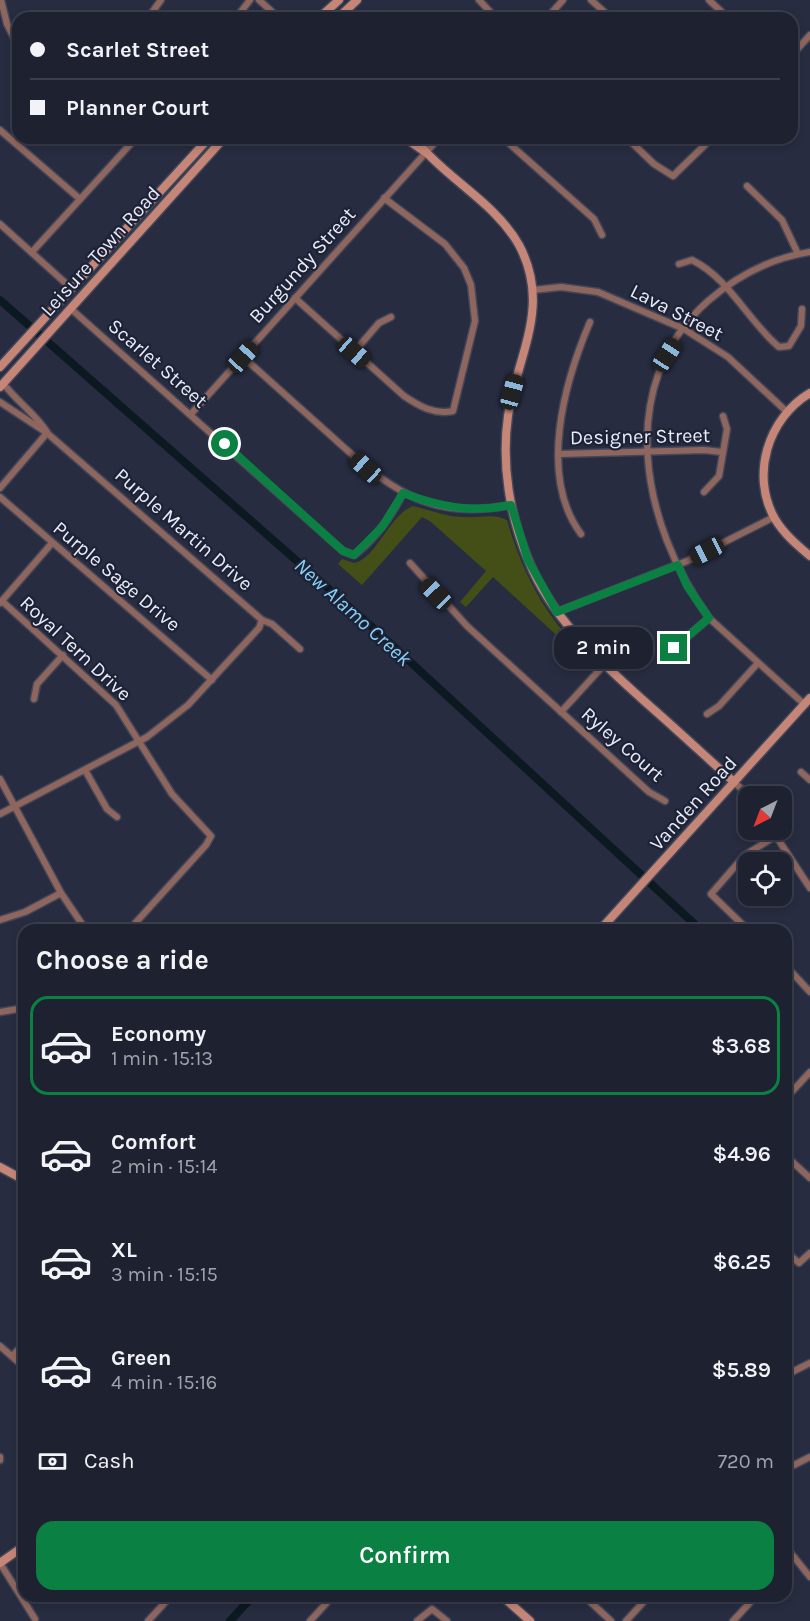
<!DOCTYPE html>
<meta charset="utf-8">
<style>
:root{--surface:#1d2130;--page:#2a2e3c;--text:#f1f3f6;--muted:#a0a3ab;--line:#3b3e4c;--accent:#0b8043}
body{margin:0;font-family:Karla,sans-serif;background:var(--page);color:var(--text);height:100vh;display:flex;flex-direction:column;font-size:22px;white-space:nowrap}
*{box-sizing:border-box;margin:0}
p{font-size:20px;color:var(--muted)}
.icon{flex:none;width:33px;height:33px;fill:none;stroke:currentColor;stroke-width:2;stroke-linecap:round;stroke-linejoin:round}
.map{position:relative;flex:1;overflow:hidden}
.sheet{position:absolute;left:18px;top:924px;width:774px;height:678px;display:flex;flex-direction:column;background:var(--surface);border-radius:18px;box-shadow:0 3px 9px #0003,0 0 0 2px var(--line)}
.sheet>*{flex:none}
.guide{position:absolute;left:12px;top:12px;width:786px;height:132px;border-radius:18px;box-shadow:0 3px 9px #0003,0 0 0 2px var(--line);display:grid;align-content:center;height:132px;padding:0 18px;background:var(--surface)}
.needle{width:39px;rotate:222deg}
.controls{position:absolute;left:738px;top:786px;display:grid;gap:12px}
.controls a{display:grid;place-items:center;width:54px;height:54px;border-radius:12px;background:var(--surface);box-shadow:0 3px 9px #0003,0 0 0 2px var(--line);font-size:30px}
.end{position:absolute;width:27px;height:27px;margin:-14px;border:8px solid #0b8043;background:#fff;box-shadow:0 0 0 3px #fff}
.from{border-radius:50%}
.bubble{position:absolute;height:42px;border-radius:18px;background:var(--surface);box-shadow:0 3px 9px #0003,0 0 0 2px var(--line);font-size:20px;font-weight:600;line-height:42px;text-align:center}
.car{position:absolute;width:18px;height:36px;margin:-18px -9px;border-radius:8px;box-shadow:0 0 4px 2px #0007;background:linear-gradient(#222 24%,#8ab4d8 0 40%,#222 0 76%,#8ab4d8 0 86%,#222 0)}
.guide b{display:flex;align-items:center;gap:21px;height:57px;font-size:22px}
.guide b+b{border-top:2px solid var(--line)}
.guide i{width:15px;height:15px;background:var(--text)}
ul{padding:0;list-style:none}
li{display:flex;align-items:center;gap:18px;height:99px;margin:0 12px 9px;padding:0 6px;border:3px solid transparent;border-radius:18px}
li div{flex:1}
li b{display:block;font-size:22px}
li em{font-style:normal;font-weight:600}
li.current{border-color:var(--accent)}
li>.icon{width:54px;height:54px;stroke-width:1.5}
h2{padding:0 18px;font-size:27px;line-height:72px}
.pay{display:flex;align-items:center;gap:15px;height:66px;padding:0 18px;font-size:22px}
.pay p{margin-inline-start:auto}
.action{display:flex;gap:12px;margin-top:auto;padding:12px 18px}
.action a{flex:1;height:69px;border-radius:18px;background:var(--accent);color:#fff;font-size:24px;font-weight:600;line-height:69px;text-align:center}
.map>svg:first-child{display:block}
</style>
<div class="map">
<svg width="810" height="1621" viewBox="0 0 810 1621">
<rect width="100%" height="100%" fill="#272c40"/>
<path fill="#444e17" d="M413,506C430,510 447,517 464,517C479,518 494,513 507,520C517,556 534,594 557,624C567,636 579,647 589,658L587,663L493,577L466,607L460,602L486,571L431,522L422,517L362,585L338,564L342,559L354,563C376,559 389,515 413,506Z"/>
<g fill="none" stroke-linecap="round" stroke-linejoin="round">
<g stroke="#0b1920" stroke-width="8">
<path d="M0,300L380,634L701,930"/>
<path d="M230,1621L253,1596"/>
</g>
<g stroke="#42475a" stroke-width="9">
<g id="street">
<path d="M1,0L7,24L18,46"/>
<path d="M259,0L279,18"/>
<path d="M479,0L496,18"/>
<path d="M591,0L611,18"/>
<path d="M709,0L728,18"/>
<path d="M148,18L161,0"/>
<path d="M236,18L250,0"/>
<path d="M547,18L563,0"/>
<path d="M792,55L810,35"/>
<path d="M0,130L80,199"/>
<path d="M119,138L128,146"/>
<path d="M503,138L594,219L602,235"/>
<path d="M627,138L654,164L673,176L712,138"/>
<path d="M747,186L782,220L798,254"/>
<path d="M0,224L71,288"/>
<path d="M32,252L136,138"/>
<path d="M679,264L692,260C730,279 747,320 779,347L789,346L801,326L802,309"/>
<path d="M533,290L561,287L598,292L684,329L728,357L787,412"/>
<path d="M295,298L404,396C419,406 434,415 453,411L475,321L471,285L464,268L445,244L384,198"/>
<path d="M70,308L343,551L354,555C375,539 391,517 403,493"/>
<path d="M354,352L379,323L391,317"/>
<path d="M243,357C271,382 300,408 328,433C386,486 427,522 511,505"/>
<path d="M3,383C16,401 35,413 47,432"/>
<path d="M0,402L47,433L262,620L272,624L300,649"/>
<path d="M191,414L439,138"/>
<path d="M559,454L704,450L722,452"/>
<path d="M0,488L47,433"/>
<path d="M704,492L719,476L727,429L723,416"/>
<path d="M0,497L212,680"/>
<path d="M581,534C538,476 564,383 590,322"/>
<path d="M410,563L467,626L649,792L665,801"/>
<path d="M2,601L116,705L172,794L211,836L206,845L129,930"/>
<path d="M0,603L52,543"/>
<path d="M557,612L687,561L774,517"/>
<path d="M674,648L709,618"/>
<path d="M34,699L37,684L63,655"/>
<path d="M804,704L709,618C642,526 613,385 708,301C738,275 771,258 810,252"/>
<path d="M561,712L604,665"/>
<path d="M707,714L719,706L758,663"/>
<path d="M85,770L107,809L117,817"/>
<path d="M801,772L810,780"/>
<path d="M0,779L61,893L86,930"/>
<path d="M734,782L749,796"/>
<path d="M0,814L147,737L188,705L259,628L262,620"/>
<path d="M772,830L810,888"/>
<path d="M0,920L25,912L61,893"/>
<path d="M748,930L711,894L745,855L776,836"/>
<path d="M786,966L810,992"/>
<path d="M0,1012L24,1008"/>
<path d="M786,1098L810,1072"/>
<path d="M786,1156L810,1178"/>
<path d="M786,1252L799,1263L810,1253"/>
<path d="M0,1346L24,1367"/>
<path d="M12,1356L24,1344"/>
<path d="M786,1369L790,1373L810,1363"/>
<path d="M0,1457V1460"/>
<path d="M786,1469L810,1457"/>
<path d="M786,1547L810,1577"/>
<path d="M0,1563L35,1619"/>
<path d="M584,1596L611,1621"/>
<path d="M148,1621L171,1596"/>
<path d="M310,1621L333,1596"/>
<path d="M417,1621L432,1609L447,1621"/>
<path d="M626,1621L649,1596"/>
<path d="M733,1621L756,1596"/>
</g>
</g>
<g stroke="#42475a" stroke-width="11">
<g id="secondary">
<path d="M319,18L339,0"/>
<path d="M338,18L357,0"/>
<path d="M405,138L425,152"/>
<path d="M416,138C420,142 422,148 426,152C456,184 497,206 519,245C552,307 517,355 508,416C501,465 510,517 529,562C553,620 598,659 643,700C674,727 704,755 734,782"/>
<path d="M0,367L209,138"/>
<path d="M0,387L224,138"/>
<path d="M810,393C768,418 750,475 775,519C784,534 797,545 810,556"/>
<path d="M600,930L810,698"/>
<path d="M0,1167L24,1180"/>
<path d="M0,1563L24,1546"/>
<path d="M502,1596L530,1621"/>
</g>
</g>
<use href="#street" stroke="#8f665d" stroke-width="6"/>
<use href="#secondary" stroke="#c68677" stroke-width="8"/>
</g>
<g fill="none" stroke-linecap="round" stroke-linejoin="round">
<path stroke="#0b8043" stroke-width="8" d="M225,444L343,551L354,555L382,527L403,493C440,507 472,513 511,505L528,560L557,612L678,565L687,586L709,618L674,648"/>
</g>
<g text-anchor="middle" stroke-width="4.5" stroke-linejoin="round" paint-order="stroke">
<g font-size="20" fill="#e8ebf9" stroke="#1d2235">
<text transform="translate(100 251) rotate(-48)" y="7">Leisure Town Road</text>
<text transform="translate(302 265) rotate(-48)" y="7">Burgundy Street</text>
<text transform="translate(677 312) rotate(27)" y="7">Lava Street</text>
<text transform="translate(158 363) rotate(41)" y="7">Scarlet Street</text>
<text transform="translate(640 436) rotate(-1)" y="7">Designer Street</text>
<text transform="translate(184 529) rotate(41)" y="7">Purple Martin Drive</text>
<text transform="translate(117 576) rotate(40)" y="7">Purple Sage Drive</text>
<text transform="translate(76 648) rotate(43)" y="7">Royal Tern Drive</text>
<text transform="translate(623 744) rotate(41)" y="7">Ryley Court</text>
<text transform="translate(693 803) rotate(-48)" y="7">Vanden Road</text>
</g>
<g font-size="21" font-style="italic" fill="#88cff7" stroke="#1d2235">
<text transform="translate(353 612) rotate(42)" y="7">New Alamo Creek</text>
</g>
</g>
</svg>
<div class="controls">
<a><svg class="needle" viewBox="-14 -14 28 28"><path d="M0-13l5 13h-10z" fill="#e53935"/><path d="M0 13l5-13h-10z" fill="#a0a3ab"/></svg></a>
<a><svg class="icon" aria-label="locate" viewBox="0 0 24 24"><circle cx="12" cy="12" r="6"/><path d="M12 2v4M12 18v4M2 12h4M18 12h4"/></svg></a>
</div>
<i class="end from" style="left:225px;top:444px"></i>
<i class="end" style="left:674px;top:648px"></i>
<div class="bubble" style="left:554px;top:627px;width:99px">2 min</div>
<i class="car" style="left:354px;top:352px;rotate:131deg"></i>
<i class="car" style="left:667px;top:355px;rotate:33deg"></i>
<i class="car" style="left:243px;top:357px;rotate:42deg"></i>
<i class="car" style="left:512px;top:392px;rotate:15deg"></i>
<i class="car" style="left:366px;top:468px;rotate:312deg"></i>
<i class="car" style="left:707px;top:551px;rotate:243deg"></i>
<i class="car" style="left:436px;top:594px;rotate:316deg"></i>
<div class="guide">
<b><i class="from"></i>Scarlet Street</b>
<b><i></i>Planner Court</b>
</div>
<section class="sheet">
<h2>Choose a ride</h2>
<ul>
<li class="current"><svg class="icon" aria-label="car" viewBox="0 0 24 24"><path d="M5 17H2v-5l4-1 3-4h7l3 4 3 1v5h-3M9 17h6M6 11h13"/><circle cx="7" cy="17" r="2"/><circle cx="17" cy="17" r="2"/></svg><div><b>Economy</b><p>1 min · 15:13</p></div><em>$3.68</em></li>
<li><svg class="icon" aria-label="car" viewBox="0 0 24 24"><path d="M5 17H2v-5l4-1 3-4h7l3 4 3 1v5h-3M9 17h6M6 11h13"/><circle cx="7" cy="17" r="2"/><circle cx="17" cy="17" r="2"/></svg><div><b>Comfort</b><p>2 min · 15:14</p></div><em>$4.96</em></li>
<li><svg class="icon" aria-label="car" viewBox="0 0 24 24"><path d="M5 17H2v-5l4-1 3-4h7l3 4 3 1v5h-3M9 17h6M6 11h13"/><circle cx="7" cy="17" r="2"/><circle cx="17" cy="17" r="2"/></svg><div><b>XL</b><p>3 min · 15:15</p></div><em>$6.25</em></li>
<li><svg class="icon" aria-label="car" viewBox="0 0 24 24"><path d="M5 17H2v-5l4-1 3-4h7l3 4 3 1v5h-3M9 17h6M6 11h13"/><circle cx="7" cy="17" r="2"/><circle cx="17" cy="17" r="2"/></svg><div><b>Green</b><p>4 min · 15:16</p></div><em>$5.89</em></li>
</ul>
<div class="pay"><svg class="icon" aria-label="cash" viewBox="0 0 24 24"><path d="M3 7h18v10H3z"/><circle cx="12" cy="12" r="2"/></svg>Cash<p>720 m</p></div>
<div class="action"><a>Confirm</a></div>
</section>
</div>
